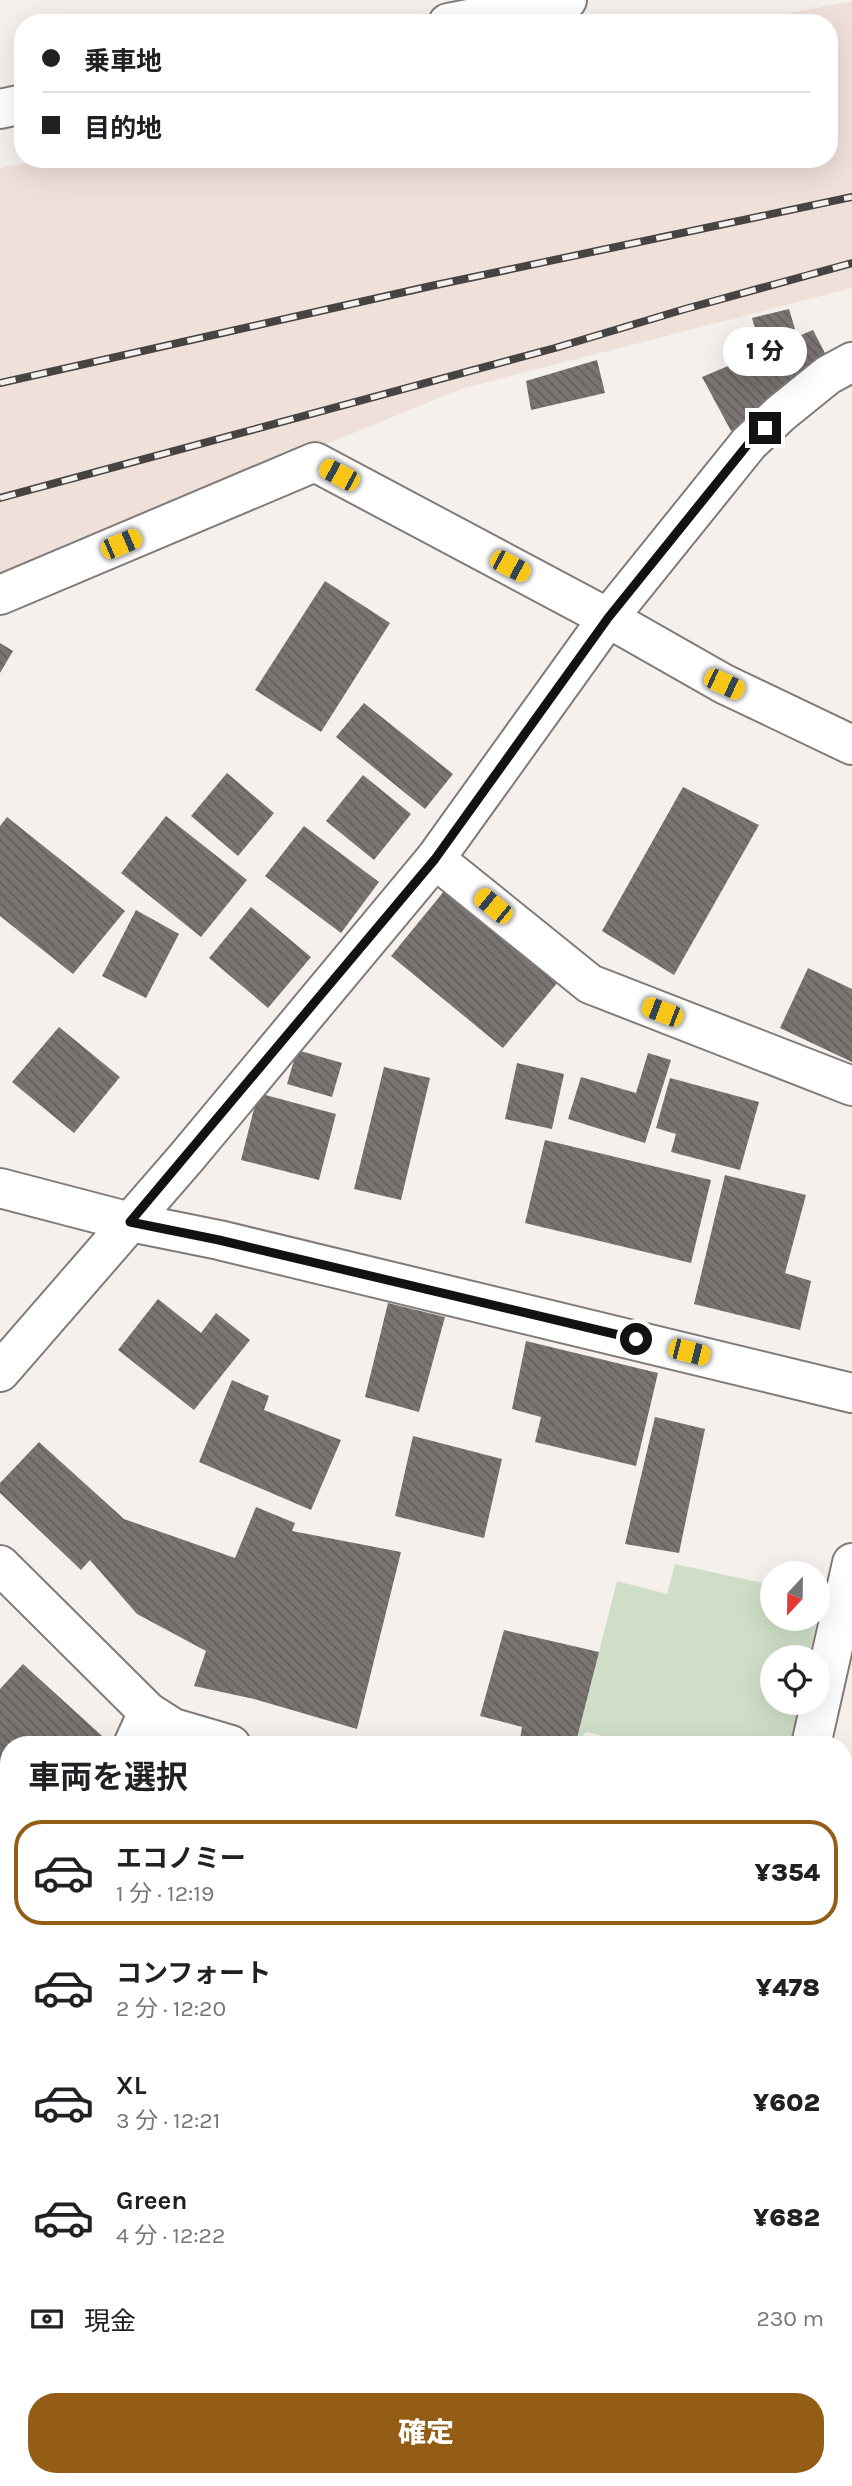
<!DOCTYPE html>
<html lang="ja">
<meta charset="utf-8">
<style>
:root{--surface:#fff;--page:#f2f2f2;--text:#202124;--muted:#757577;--line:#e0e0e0;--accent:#945d16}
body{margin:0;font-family:Karla,"Noto Sans JP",sans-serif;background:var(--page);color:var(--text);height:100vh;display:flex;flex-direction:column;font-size:26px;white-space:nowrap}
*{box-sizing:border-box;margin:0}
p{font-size:23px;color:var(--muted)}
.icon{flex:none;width:38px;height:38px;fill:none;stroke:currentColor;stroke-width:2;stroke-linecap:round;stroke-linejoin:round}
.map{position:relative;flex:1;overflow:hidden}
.panel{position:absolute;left:0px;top:1736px;width:852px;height:751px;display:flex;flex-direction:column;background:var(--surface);border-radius:28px 28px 0 0;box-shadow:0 7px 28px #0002}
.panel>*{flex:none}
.hud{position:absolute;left:14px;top:14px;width:824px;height:154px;border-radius:28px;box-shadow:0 7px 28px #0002;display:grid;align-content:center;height:154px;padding:0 28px;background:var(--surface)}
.needle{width:46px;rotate:202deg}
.buttons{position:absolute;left:760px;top:1561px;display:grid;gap:14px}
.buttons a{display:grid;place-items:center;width:70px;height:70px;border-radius:50%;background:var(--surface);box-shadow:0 7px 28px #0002;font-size:35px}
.end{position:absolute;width:32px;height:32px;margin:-16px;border:9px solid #141211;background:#fff;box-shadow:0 0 0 4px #fff}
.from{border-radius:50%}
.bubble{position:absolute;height:49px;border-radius:24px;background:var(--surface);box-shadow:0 7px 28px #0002;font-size:23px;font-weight:800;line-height:49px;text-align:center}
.car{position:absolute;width:21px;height:42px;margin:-21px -10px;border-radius:9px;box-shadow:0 0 5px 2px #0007;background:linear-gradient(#f5c518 24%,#345 0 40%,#f5c518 0 76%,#345 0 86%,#f5c518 0)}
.hud b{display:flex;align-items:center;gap:24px;height:66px;font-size:26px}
.hud b+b{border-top:2px solid var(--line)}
.hud i{width:18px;height:18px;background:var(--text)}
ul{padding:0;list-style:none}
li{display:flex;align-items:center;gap:21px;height:105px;margin:0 14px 10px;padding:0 14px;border:4px solid transparent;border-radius:28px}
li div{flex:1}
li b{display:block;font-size:26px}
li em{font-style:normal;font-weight:800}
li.active{border-color:var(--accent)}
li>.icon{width:63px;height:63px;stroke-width:1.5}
h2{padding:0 28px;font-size:32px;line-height:84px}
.pay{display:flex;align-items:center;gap:18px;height:77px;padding:0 28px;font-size:26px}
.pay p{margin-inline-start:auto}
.action{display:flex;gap:14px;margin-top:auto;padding:14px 28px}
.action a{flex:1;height:80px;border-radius:28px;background:var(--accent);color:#fff;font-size:28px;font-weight:800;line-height:80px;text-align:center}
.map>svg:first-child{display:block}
</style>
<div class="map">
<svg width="852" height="2486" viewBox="0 0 852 2486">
<defs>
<pattern id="building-back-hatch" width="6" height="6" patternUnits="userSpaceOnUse" patternTransform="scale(1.75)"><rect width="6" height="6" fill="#7a7572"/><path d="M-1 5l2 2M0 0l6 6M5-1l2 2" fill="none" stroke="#635f5c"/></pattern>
</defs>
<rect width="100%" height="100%" fill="#f6f0ed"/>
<path fill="#efe1da" d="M852,1V288L464,388L0,577V168L44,159H830V23H740Z"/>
<path fill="#cfdfc7" d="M675,1564L772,1585V1619H817L809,1657H772V1703H799L791,1745H637L587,1732L576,1742L617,1581L667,1594Z"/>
<g fill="url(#building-back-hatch)">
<path d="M789,309L795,329L759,341L752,318Z"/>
<path d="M813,330L830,363L731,431L702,377Z"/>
<path d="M597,360L605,393L531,410L526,381Z"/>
<path d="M325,581L390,623L321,732L255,690Z"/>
<path d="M0,643L13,651L0,673Z"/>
<path d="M364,703L453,774L425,809L336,737Z"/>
<path d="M227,773L274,813L238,856L191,816Z"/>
<path d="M363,775L411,814L374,860L326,821Z"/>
<path d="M683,787L759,825L674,975L602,931Z"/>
<path d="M166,816L247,880L201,937L121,873Z"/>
<path d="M7,817L125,911L73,974L0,916V826Z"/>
<path d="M304,826L379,882L341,933L265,876Z"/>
<path d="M445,890L558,982L503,1048L391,956Z"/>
<path d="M251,907L311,957L268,1008L209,958Z"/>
<path d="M136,910L179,934L146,998L102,976Z"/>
<path d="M808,968L852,989V1062L780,1028Z"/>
<path d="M59,1027L120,1077L74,1133L12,1082Z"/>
<path d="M297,1050L342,1063L332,1097L287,1084Z"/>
<path d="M648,1053L671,1060L645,1143L568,1119L581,1077L636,1093Z"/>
<path d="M517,1063L564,1074L552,1129L505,1119Z"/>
<path d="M384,1067L430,1078L401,1200L354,1189Z"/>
<path d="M670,1078L759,1102L740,1170L671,1152L676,1134L656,1128Z"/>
<path d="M258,1093L336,1114L319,1180L241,1160Z"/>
<path d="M545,1140L711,1180L691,1263L525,1223Z"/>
<path d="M725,1175L806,1195L785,1273L811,1281L800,1330L694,1304Z"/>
<path d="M158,1299L201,1333L216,1313L250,1340L194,1410L118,1350Z"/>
<path d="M388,1303L445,1317L419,1412L365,1397Z"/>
<path d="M526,1341L658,1373L636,1466L535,1442L541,1417L512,1409Z"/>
<path d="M232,1380L269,1396L264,1410L341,1440L311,1510L199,1462Z"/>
<path d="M655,1417L705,1429L679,1553L625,1544Z"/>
<path d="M413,1436L502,1459L484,1538L395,1516Z"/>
<path d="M39,1442L124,1519L235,1558L256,1507L295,1523L292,1531L401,1552L357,1729L254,1699L194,1686L206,1651L137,1614L90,1560L81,1570L0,1493V1483Z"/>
<path d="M504,1630L599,1652L576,1742L558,1737L556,1745H519L522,1727L480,1716Z"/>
<path d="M23,1664L112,1745H9V1860L0,1870V1689Z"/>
<path d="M844,1973L852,1974V2479L844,2477Z"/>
<path d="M0,2239L9,2242V2297L0,2293Z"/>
<path d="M0,2349L9,2351V2432L0,2430Z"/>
<path d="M0,2456L9,2458V2478H65L63,2486H0Z"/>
<path d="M550,2478H828L827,2486H596Z"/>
</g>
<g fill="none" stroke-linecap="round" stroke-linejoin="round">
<g stroke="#807b78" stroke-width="42">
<g id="minor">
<path d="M448,23L567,0"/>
<path d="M0,109L23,104"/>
<path d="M0,595L315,462L608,618L724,684L852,745"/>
<path d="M435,859L590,984L852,1086"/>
<path d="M0,1188L130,1222L219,1240L852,1393"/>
<path d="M0,1372L186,1158L435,859L608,618L749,443L781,413L828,375L852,362"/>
<path d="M0,1565L148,1712L173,1728L231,1745"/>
<path d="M133,1745L148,1712"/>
<path d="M811,1745L852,1563"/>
<path d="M844,1915L852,1917"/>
<path d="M0,1920L9,1929"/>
<path d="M0,2215L9,2220"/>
<path d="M87,2486L89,2478"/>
</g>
</g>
<use href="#minor" stroke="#fff" stroke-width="38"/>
<g stroke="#464342" stroke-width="8">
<g id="rail">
<path d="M0,383L431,286L852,197"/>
<path d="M0,498L555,348L685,309L852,263"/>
</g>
</g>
<use href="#rail" stroke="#f6f0ed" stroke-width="5" stroke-dasharray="16" stroke-linecap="butt"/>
</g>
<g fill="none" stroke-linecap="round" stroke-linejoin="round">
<path stroke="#141211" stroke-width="9" d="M636,1339L219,1240L130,1222L435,859L608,618L749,443L765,428"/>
</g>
</svg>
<div class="buttons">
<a><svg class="needle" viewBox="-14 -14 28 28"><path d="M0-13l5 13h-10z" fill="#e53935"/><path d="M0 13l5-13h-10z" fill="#757577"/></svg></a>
<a><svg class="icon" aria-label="locate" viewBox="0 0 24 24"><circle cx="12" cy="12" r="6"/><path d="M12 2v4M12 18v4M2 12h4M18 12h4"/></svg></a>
</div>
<i class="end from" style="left:636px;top:1339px"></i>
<i class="end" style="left:765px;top:428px"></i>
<div class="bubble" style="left:723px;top:327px;width:84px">1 分</div>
<i class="car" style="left:339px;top:475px;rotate:298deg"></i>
<i class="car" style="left:121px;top:544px;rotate:67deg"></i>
<i class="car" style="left:510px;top:566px;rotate:118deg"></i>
<i class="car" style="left:724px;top:684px;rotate:115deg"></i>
<i class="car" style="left:493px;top:906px;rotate:309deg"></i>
<i class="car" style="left:662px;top:1012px;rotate:291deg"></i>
<i class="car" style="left:689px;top:1352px;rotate:104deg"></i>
<div class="hud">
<b><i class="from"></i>乗車地</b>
<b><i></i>目的地</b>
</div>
<section class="panel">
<h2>車両を選択</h2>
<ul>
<li class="active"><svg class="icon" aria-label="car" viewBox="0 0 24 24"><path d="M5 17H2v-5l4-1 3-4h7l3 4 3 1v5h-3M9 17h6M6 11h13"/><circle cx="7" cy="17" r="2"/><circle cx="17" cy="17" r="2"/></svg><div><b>エコノミー</b><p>1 分 · 12:19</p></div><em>¥354</em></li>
<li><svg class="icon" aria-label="car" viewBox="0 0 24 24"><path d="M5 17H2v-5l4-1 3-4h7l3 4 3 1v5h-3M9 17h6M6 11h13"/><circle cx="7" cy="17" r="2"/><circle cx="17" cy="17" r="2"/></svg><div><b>コンフォート</b><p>2 分 · 12:20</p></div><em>¥478</em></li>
<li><svg class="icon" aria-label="car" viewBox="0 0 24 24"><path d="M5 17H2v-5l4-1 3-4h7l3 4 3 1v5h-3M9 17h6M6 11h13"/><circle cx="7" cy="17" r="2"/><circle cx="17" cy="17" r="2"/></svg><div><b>XL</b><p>3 分 · 12:21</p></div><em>¥602</em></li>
<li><svg class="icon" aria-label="car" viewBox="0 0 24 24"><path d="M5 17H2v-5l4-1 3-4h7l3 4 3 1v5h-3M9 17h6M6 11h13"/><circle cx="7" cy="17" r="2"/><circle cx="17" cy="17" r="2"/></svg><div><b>Green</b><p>4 分 · 12:22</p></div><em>¥682</em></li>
</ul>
<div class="pay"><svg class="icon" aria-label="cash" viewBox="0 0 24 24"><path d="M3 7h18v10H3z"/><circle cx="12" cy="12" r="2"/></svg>現金<p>230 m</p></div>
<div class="action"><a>確定</a></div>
</section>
</div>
